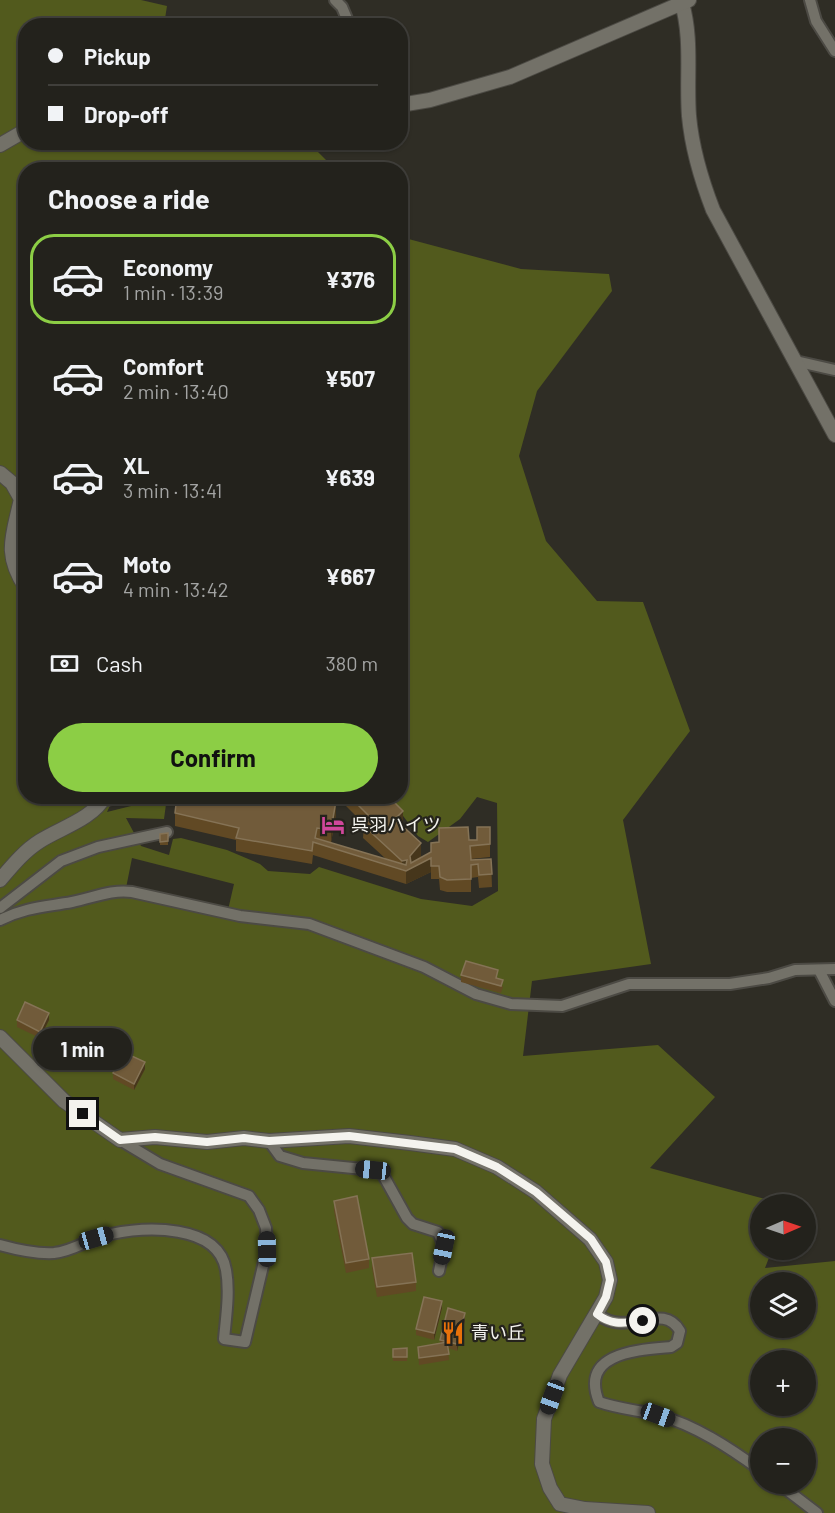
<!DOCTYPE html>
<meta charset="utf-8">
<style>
:root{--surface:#23221c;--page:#2f2f29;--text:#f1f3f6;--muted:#a3a4a3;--line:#403f3b;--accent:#8cce45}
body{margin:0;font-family:Barlow,"Noto Sans JP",sans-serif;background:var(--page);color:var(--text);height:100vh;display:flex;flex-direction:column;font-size:22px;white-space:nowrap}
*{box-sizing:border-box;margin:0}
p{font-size:20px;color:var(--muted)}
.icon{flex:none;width:33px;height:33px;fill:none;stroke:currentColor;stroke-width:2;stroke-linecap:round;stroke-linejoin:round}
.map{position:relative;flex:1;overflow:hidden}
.panel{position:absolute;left:18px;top:162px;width:390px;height:642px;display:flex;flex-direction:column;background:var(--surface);border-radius:24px;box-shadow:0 2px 4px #0004,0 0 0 2px var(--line)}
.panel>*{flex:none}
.guide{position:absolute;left:18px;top:18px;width:390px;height:132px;border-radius:24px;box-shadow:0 2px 4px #0004,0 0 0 2px var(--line);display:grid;align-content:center;height:132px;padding:0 30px;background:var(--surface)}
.needle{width:39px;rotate:88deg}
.tools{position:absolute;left:750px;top:1194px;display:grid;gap:12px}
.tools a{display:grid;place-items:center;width:66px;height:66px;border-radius:50%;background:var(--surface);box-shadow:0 2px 4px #0004,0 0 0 2px var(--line);font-size:30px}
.end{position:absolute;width:27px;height:27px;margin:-14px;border:8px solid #f4f3ee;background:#111;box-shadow:0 0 0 3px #111}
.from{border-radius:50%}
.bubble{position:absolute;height:42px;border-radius:21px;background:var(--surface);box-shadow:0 2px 4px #0004,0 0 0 2px var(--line);font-size:20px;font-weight:700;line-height:42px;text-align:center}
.car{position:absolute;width:18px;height:36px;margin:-18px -9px;border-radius:8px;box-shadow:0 0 4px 2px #0007;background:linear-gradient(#222 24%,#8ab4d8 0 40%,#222 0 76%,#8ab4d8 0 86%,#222 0)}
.guide b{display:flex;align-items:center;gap:21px;height:57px;font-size:22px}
.guide b+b{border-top:2px solid var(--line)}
.guide i{width:15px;height:15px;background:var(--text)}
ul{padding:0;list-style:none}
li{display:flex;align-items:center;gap:18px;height:90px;margin:0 12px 9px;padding:0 18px;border:3px solid transparent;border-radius:24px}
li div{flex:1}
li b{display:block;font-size:22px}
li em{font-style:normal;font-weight:700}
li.selected{border-color:var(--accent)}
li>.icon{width:54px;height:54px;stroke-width:1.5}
h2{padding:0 30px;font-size:27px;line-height:72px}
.pay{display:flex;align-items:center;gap:15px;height:66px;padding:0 30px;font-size:22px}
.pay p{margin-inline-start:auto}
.action{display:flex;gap:12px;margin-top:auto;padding:12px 30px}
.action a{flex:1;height:69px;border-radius:36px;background:var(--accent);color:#111;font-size:24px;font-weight:700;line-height:69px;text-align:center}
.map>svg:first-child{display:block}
</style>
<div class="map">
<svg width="835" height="1513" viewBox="0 0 835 1513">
<rect width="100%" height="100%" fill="#2f2d25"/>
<path fill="#525a1d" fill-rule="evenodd" d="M0,0H141L167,6L164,25L26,26V142L309,143L335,169L26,170V796L114,797L107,812L167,797L164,819L126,818L141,846L169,855L173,839L181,838L227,850L260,864L268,871L310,874L319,867L421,899L472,906L498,891L497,803L477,797L460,819L428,842L418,836L389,797L400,796L401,237L521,269L609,274L612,291L537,391L519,456L546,541L597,601L643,602L690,731L623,820L651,964L532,981L523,1056L658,1045L715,1097L650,1168L784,1204H760V1250H772L765,1268L835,1261V1513H0ZM132,858L234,884L228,910L126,888ZM760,1282H806V1328H760ZM760,1360H806V1406H760ZM760,1438H806V1484H760Z"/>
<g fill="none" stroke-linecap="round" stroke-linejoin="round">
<g stroke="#4c4a44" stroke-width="14">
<g id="minor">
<path d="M335,0L342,7L350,26"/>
<path d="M810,0L816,21L835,51"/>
<path d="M795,361L835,370"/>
<path d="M102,801L127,796"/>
<path d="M0,908L61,861L98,847L167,832"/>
<path d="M0,920C26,907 45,907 72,902C93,898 111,889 132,892L240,916L309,924L424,967L476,994L511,1004L562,1006L629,984H730L769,978L795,970L835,969"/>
<path d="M819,970L835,1001"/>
<path d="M269,1141L280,1156L303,1163L373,1170L382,1173L407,1218L413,1224L438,1232L444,1247L439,1271"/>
<path d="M0,1245C18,1250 36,1254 54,1253C75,1251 91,1237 111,1234C145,1227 218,1223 226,1270C230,1292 226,1317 224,1339L245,1342L267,1249L266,1228L259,1210L249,1196L160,1164L120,1140"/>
<path d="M597,1314C629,1339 662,1300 680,1331L677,1343L671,1347C639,1350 579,1352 599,1402C619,1409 638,1410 658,1415C695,1425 730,1448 760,1470"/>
<path d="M779,1484L817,1513"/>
</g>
</g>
<g stroke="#4c4a44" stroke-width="16">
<g id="tertiary">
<path d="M681,0C693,38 686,77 689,116C692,149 701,179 713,210L835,435"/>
<path d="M400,105L430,100L510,77L689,0"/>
<path d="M0,145L26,130"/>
<path d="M0,473L12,483L21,499C13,536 3,554 26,588"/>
<path d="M0,880C12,866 24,851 40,841C60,828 93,819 105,796"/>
<path d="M0,1037L64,1101L120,1140L155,1137L207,1142L244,1138L269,1141L349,1136L410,1143L455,1149L497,1167L536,1192L590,1239L606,1262L610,1280L606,1297L560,1375L544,1419L542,1464L550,1488L560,1504L585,1509L648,1513"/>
</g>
</g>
<use href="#minor" stroke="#737168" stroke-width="10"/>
<use href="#tertiary" stroke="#737168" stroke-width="14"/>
</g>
<g fill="#614924">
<path d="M251,796H324V799L336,814L331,843L386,859L363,838L364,824L336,796H388L403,824L402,825L421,856L418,859L469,840H477L490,827V857L471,859V860L491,859L492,887L479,888L478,877L471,878V892H447L440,890L439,879H431V872L406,884L313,855L312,864L236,851V840L175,826V813Z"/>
<path d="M168,833V845H160V834Z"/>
<path d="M461,975L498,977L497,979L503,987L501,993L461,982Z"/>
<path d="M17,1020H49L40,1038L17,1027Z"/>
<path d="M145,1069L134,1090L113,1079V1073Z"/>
<path d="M334,1201L369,1259V1268L346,1273L334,1211Z"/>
<path d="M372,1258L416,1282V1291L377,1297L372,1268Z"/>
<path d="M442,1308L434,1340L416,1335V1329Z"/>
<path d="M465,1320L457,1351L448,1348L449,1360L419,1365L418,1347L440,1343V1340Z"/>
<path d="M407,1348V1361H393V1349Z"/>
</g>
<g fill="#46361b">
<path d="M336,801V814L331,843V830Z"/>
<path d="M403,811V824L395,832V819Z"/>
<path d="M421,843V856L410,869V856Z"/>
<path d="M431,858V872L406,884V871L402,870V861L407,860V871Z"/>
<path d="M49,1013V1020L40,1038V1032Z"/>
<path d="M145,1062V1069L134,1090V1084Z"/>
<path d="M442,1301V1308L434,1340V1333Z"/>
<path d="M465,1313V1320L457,1351V1344Z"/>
</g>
<g fill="#715b3a" stroke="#857356" stroke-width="1.5">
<path d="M177,796H323V798L336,801L331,830L317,828L315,838L406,865L407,860L402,861L363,825L370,817L349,796H388L403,811L395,819L421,843L410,856L411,863L431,852V843L439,842V828L468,827L469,840H477V827H490V844L470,846L471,860L491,859L492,874L479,875L478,864L471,865V879L447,880L440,877L439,866H431V858L406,871L313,842L312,851L236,838L239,828L175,813Z"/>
<path d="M168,833V841L160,842V834Z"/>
<path d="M466,961L498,970L496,978L503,980L501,986L461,975Z"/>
<path d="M25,1002L49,1013L40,1032L17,1020Z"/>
<path d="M123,1052L145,1062L134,1084L113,1073Z"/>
<path d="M357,1196L369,1259L346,1263L334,1201Z"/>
<path d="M412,1253L416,1282L377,1287L372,1258Z"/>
<path d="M424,1297L442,1301L434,1333L416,1329Z"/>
<path d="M448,1308L465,1313L457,1344L440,1340Z"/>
<path d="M447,1342L449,1354L419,1358L418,1347Z"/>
<path d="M407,1348V1357H393V1349Z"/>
</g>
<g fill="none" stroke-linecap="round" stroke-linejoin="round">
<path stroke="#f4f3ee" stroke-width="8" d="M83,1114L120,1140L155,1137L207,1142L244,1138L269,1141L349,1136L455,1149L497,1167L536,1192L591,1239L606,1262L610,1280L606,1297L597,1314C612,1326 624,1323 643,1321"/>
</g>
<defs>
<g id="hotel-bare" transform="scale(1.8)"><path d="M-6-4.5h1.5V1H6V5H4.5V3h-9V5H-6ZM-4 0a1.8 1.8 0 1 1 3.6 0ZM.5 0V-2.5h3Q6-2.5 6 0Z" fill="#d1479c" stroke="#25231c" stroke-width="2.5" paint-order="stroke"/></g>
<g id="restaurant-bare" transform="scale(1.8)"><path d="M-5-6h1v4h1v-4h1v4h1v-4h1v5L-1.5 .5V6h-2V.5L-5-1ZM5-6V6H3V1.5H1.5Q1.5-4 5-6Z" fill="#e8710a" stroke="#25231c" stroke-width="2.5" paint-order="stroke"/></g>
</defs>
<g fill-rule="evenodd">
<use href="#hotel-bare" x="333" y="825"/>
<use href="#restaurant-bare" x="453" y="1333"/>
</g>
<g text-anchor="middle" stroke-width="4.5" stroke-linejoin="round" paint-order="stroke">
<g font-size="18" fill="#f4f3ee" stroke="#25231c" text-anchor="start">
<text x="351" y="831">呉羽ハイツ</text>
<text x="471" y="1339">青い丘</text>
</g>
</g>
</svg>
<div class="tools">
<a><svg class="needle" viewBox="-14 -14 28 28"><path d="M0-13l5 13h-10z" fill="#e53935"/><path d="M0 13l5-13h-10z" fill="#a3a4a3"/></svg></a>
<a><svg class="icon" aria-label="layers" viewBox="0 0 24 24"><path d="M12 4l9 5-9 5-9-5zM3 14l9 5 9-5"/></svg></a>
<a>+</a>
<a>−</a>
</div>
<i class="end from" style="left:643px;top:1321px"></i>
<i class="end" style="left:83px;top:1114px"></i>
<div class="bubble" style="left:33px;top:1028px;width:99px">1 min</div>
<i class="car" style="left:373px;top:1170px;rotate:276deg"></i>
<i class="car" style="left:96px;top:1238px;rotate:74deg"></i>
<i class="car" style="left:444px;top:1247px;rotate:192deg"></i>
<i class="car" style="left:267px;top:1249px;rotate:359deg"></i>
<i class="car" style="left:552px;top:1397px;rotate:200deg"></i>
<i class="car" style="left:658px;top:1415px;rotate:110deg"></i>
<div class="guide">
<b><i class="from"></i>Pickup</b>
<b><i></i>Drop-off</b>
</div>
<section class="panel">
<h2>Choose a ride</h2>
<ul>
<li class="selected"><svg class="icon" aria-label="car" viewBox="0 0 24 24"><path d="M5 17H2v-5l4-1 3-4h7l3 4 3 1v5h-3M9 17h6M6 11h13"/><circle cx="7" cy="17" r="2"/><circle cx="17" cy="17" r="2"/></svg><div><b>Economy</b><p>1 min · 13:39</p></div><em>¥376</em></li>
<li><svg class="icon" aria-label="car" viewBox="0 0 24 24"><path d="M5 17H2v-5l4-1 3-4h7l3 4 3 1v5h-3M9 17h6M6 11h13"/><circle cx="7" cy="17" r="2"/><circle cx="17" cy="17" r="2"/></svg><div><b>Comfort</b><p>2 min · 13:40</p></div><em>¥507</em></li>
<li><svg class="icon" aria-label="car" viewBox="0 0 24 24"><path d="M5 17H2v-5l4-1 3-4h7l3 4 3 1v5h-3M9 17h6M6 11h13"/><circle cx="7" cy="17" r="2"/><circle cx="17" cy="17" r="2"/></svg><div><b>XL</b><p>3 min · 13:41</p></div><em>¥639</em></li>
<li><svg class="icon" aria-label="car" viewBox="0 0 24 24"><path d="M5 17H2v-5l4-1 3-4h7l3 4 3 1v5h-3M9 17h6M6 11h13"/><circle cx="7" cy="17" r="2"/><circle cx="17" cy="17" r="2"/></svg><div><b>Moto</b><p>4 min · 13:42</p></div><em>¥667</em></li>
</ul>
<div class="pay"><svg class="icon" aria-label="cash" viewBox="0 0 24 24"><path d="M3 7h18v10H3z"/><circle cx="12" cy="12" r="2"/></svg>Cash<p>380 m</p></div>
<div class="action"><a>Confirm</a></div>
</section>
</div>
